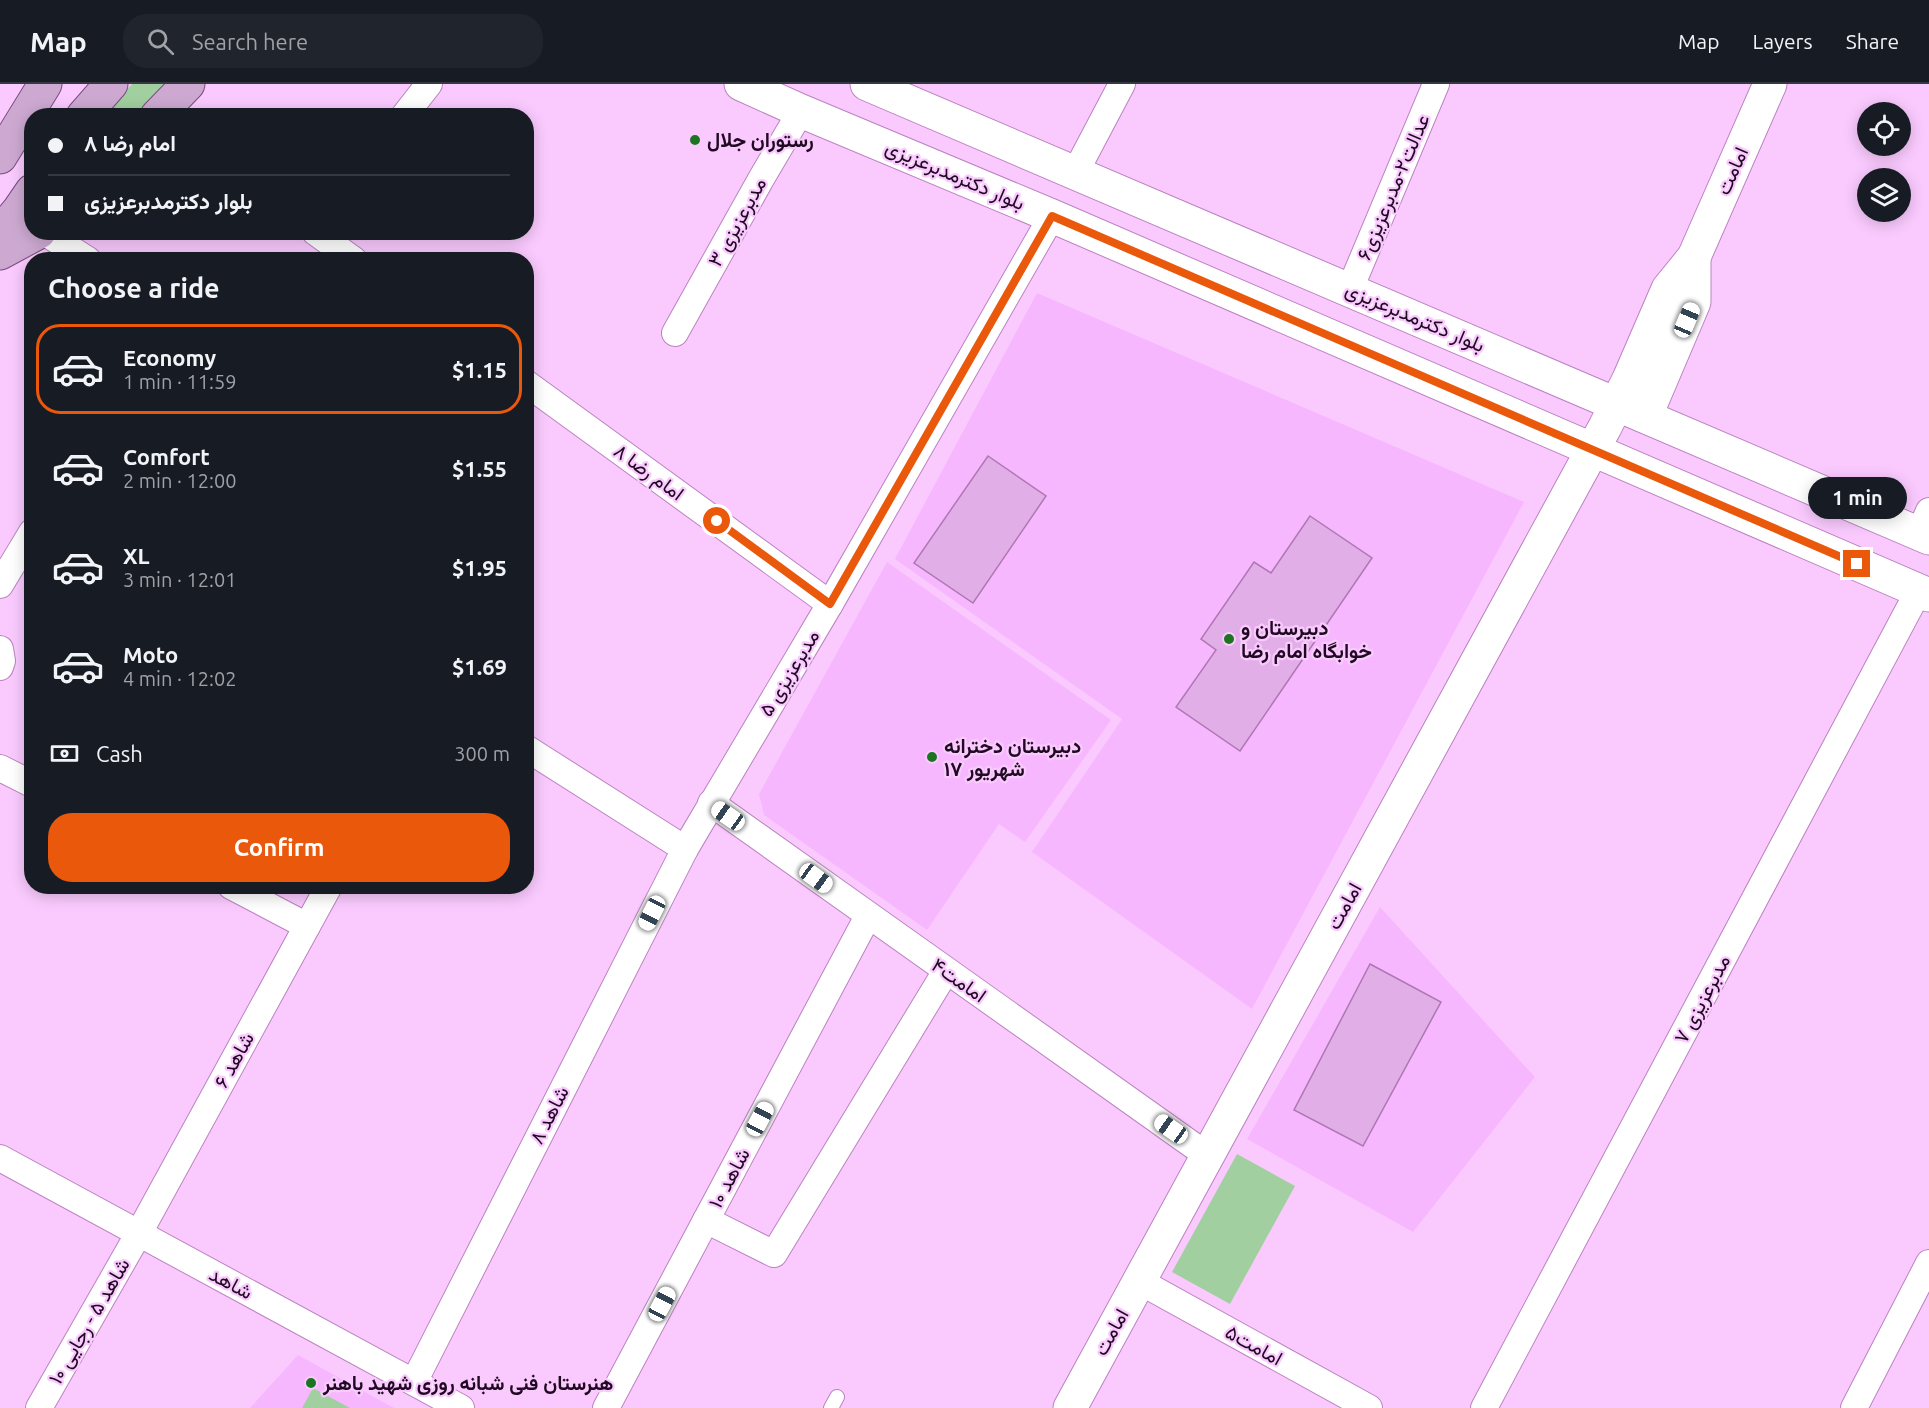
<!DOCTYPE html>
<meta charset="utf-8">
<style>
:root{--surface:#171b24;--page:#20242c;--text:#f1f3f6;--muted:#9ea1a6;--line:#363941;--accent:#ea580c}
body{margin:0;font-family:Ubuntu,Vazirmatn,sans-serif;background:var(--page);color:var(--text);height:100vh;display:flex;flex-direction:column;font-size:22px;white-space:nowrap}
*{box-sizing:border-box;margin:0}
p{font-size:20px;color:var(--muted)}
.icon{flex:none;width:33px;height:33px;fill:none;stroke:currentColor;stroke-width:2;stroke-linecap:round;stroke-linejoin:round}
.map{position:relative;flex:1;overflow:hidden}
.details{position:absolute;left:24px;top:168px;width:510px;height:642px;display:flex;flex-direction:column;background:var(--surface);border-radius:24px;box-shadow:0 3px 15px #0003}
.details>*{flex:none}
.hud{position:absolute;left:24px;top:24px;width:510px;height:132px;border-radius:24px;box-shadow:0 3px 15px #0003;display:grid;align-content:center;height:132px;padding:0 24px;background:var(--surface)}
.controls{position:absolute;left:1857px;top:18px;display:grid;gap:12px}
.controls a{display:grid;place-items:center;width:54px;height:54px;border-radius:50%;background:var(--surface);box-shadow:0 3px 15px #0003;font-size:30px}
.end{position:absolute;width:27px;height:27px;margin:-14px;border:8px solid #ea580c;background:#fff;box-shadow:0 0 0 3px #fff}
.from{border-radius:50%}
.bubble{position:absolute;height:42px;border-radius:21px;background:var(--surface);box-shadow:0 3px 15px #0003;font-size:20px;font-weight:700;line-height:42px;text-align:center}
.car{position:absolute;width:18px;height:36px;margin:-18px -9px;border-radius:8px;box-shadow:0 0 4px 2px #0007;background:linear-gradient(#fff 24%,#345 0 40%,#fff 0 76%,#345 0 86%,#fff 0)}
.hud b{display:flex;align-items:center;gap:21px;height:57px;font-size:22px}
.hud b+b{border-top:2px solid var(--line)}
.hud i{width:15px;height:15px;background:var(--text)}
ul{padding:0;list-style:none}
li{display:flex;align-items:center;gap:18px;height:90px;margin:0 12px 9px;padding:0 12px;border:3px solid transparent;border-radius:24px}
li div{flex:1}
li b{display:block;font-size:22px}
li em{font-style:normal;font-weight:700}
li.on{border-color:var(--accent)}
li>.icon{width:54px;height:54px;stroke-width:1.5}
h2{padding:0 24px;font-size:27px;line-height:72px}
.pay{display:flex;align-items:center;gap:15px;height:66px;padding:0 24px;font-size:22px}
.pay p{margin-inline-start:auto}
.cta{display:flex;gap:12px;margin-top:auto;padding:12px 24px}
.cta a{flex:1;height:69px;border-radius:24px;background:var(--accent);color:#fff;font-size:24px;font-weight:700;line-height:69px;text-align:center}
header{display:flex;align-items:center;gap:36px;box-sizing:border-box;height:84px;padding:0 30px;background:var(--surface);border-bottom:2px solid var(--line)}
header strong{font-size:28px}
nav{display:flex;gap:33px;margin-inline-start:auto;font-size:21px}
.search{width:420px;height:54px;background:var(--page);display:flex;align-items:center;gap:15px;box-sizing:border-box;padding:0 21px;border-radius:24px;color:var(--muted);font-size:22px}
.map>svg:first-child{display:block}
</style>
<header>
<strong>Map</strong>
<div class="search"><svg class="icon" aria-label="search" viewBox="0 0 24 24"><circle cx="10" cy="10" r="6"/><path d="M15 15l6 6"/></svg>Search here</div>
<nav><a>Map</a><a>Layers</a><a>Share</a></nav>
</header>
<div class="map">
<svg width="1929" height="1324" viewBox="0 0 1929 1324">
<rect width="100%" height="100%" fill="#facafe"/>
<g fill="#f7b7fe">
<path d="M1037,209L1524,418L1252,925L1032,768L1122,635L895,475Z"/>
<path d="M887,478L1111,636L1025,758L999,740L927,846L764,731L759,710Z"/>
<path d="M1380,823L1535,993L1413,1148L1247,1055Z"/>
<path d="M298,1271L394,1324H250Z"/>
</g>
<g fill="#a1cf9f">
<path d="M132,0H167L137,31L102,32Z"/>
<path d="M1237,1070L1295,1102L1230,1220L1172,1188Z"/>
<path d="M313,1304L350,1324H302Z"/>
</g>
<g fill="#e2aee7" stroke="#ae77b3" stroke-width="1.5">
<path d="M988,372L1046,412L973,519L914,479Z"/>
<path d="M1310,432L1372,474L1240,667L1176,623L1216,566L1201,555L1254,478L1271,489Z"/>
<path d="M1370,880L1441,918L1363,1062L1294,1026Z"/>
</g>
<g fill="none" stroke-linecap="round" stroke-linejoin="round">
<g stroke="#bb83c0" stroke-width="16">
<path id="lane" d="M831,1324L837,1313"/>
</g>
<g stroke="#bb83c0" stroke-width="28">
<g id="street">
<path d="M404,32L429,0"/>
<path d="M1075,89L1122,0"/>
<path d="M44,148L88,176"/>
<path d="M315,148L354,176"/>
<path d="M1350,205L1436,0"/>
<path d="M675,249L761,95L801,27"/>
<path d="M526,299L830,520"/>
<path d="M1919,450L1929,427"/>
<path d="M0,501L32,448"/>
<path d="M0,565L2,577L0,583"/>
<path d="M526,664L685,765"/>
<path d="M0,684L32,700"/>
<path d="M711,719L1208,1072"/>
<path d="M231,802L307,842"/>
<path d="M0,1074L461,1324"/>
<path d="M706,1136L774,1170L946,887"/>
<path d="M1139,1197L1369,1324"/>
<path d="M414,1298L685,765L830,520L1052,132"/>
<path d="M39,1324L139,1149L329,802"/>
<path d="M606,1324L868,832"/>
<path d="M1484,1324L1919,506"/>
<path d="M1854,1324L1929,1179"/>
</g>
</g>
<g stroke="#bb83c0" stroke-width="35">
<g id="secondary">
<path d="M741,0L801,27L1052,132L1929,511"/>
<path d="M867,0L1929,454"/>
<path d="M1646,331L1694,218V173"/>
<path d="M1070,1324L1605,343L1629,295L1668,205L1694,173L1770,0"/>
</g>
</g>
<g stroke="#7a4c7f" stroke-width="35">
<g id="primary">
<path d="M83,32L111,0"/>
<path d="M157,32L188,0"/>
<path d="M0,73L45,0"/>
<path d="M0,149L19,126L32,107"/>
<path d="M0,169L39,148"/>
</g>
</g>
<use href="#lane" stroke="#fff" stroke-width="14"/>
<use href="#street" stroke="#fff" stroke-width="26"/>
<use href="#secondary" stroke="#fff" stroke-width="33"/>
<use href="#primary" stroke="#cda9d1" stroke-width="33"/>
</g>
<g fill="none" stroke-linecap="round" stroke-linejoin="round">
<path stroke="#ea580c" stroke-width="8" d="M717,437L830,520L1052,132L1857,480"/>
</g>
<g fill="#1c7420" stroke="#facafe" stroke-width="2">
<circle cx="695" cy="56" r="6"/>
<circle cx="1229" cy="555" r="6"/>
<circle cx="932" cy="673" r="6"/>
<circle cx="311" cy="1299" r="6"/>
</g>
<g text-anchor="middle" stroke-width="4.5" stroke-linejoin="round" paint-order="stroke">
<g font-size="20" font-weight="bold" fill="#1f0a21" stroke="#facafe" text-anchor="start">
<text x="707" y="63">رستوران جلال</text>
<text x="1241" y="551">دبیرستان و<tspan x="1241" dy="23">خوابگاه امام رضا</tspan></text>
<text x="944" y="669">دبیرستان دخترانه<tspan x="944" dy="23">۱۷ شهریور</tspan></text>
<text x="323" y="1306">هنرستان فنی شبانه‌ روزی شهید باهنر</text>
</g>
<g font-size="20" fill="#1f0a21" stroke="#facafe">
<text transform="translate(1732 87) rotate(-66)" y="7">امامت</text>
<text transform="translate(955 91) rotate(23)" y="7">بلوار دکترمدبرعزیزی</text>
<text transform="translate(1393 103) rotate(-67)" y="7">عدالت۲-مدبرعزیزی۶</text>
<text transform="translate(737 138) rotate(-61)" y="7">مدبرعزیزی ۳</text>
<text transform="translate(1415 233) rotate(23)" y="7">بلوار دکترمدبرعزیزی</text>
<text transform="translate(649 388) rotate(36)" y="7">امام رضا ۸</text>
<text transform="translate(789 589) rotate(-59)" y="7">مدبرعزیزی ۵</text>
<text transform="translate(1344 822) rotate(-61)" y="7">امامت</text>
<text transform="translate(959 896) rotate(35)" y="7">امامت۴</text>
<text transform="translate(1702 915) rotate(-62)" y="7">مدبرعزیزی ۷</text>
<text transform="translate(234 976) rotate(-61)" y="7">شاهد ۶</text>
<text transform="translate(549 1031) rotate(-63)" y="7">شاهد ۸</text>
<text transform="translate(729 1094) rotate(-62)" y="7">شاهد ۱۰</text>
<text transform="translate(231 1199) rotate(28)" y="7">شاهد</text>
<text transform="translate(89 1237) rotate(-60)" y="7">شاهد ۵ - رجایی ۱۰</text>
<text transform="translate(1111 1248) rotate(-61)" y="7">امامت</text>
<text transform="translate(1254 1261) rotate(29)" y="7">امامت۵</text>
</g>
</g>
</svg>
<div class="controls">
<a><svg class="icon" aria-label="locate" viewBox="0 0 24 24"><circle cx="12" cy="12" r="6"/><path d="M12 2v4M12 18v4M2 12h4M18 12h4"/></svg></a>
<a><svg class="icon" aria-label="layers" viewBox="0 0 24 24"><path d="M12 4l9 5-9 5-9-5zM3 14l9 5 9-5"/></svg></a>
</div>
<i class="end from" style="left:717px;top:437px"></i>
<i class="end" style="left:1857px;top:480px"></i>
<div class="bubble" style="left:1808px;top:393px;width:99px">1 min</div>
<i class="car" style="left:1687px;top:236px;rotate:23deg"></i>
<i class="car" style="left:728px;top:732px;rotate:305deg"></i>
<i class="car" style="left:816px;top:794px;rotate:126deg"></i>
<i class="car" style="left:652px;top:829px;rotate:207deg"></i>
<i class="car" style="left:760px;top:1035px;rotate:28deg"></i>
<i class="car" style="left:1171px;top:1045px;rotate:305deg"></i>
<i class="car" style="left:662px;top:1220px;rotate:28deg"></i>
<div class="hud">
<b><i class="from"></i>امام رضا ۸</b>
<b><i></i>بلوار دکترمدبرعزیزی</b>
</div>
<section class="details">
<h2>Choose a ride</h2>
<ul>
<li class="on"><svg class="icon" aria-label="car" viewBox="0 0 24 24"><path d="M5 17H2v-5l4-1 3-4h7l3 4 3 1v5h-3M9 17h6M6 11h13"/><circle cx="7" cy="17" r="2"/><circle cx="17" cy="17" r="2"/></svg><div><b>Economy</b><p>1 min · 11:59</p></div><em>$1.15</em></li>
<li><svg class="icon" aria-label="car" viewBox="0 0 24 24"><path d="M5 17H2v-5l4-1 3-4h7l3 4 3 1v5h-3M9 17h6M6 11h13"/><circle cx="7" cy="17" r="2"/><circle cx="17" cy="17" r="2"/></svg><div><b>Comfort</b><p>2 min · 12:00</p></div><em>$1.55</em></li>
<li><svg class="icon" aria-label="car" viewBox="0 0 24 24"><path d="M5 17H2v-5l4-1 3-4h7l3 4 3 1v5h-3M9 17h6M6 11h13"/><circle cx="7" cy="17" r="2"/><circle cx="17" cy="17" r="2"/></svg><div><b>XL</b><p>3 min · 12:01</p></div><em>$1.95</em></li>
<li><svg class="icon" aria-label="car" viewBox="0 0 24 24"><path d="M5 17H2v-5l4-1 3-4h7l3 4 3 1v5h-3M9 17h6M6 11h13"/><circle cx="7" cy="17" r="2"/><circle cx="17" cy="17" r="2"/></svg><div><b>Moto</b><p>4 min · 12:02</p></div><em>$1.69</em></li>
</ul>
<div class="pay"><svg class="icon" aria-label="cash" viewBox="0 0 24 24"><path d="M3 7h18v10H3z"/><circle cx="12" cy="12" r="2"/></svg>Cash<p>300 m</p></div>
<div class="cta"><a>Confirm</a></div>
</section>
</div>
